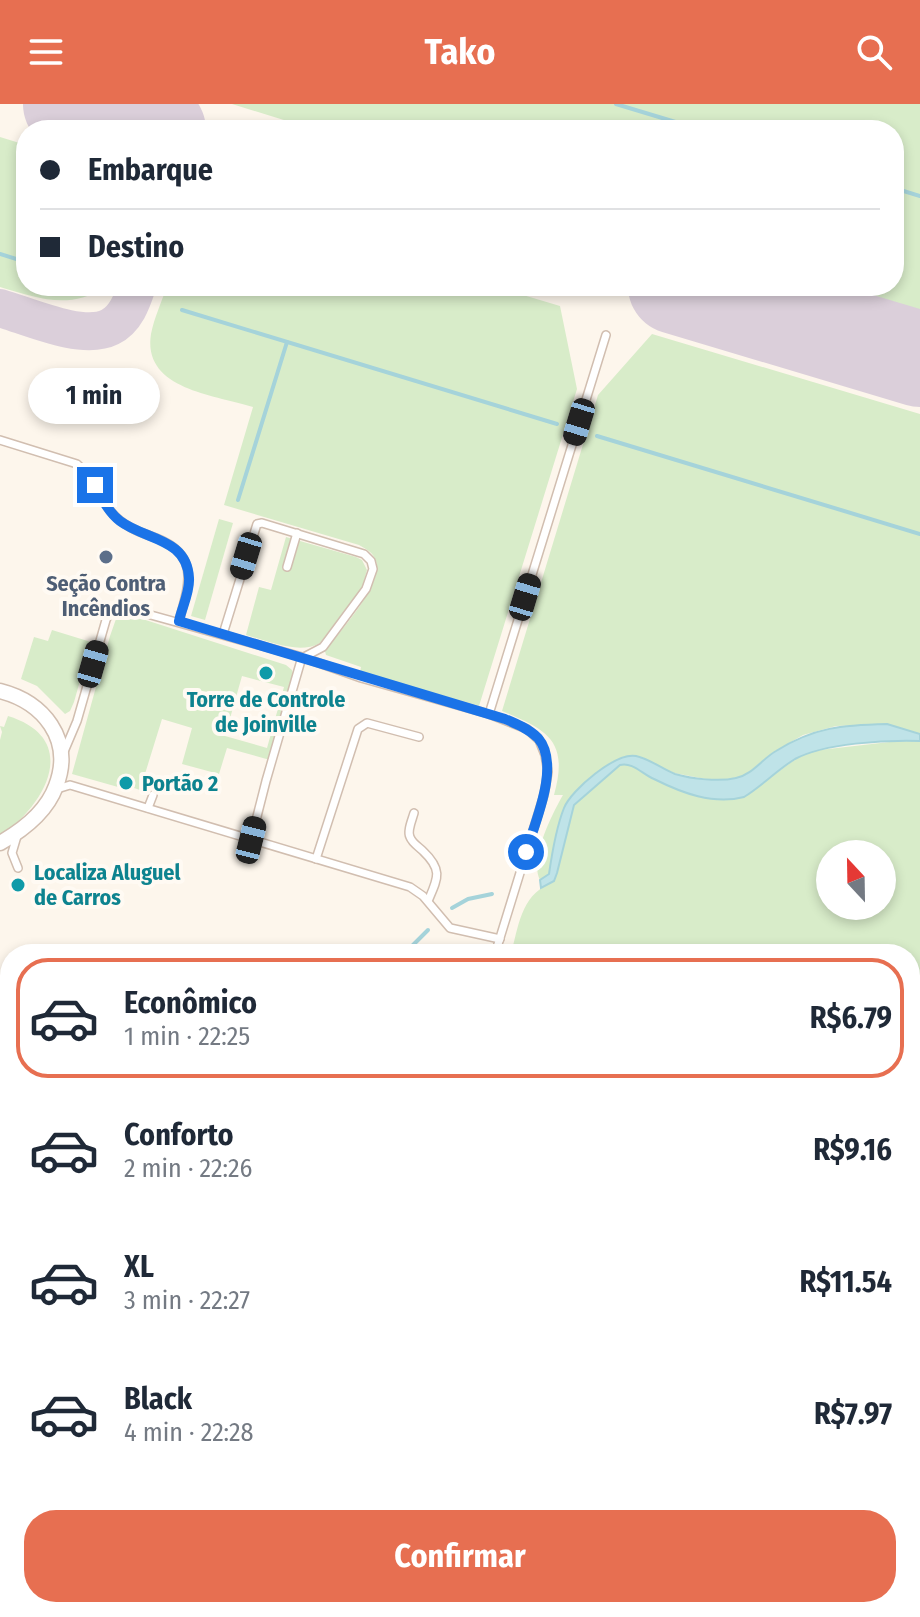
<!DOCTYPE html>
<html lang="pt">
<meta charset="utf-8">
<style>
:root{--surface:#fff;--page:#f6f6f7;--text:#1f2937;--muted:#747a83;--line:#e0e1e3;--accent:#e76f51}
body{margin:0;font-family:"Fira Sans Condensed",sans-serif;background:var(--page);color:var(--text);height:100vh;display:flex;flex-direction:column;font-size:30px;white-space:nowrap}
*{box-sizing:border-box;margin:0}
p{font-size:26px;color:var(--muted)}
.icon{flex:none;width:44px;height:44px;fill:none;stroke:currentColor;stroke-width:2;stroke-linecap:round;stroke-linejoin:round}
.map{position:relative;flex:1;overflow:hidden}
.drawer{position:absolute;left:0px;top:840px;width:920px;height:674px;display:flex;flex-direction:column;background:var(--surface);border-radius:32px 32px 0 0;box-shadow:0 4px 12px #0003}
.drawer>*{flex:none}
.top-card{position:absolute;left:16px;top:16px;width:888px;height:176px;border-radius:32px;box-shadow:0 4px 12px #0003;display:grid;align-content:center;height:176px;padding:0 24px;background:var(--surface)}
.needle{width:52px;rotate:338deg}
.controls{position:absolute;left:816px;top:736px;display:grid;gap:16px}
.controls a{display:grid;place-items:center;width:80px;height:80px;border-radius:50%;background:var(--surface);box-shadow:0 4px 12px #0003;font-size:40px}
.end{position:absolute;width:36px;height:36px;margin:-18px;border:10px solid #1a73e8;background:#fff;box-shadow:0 0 0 4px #fff}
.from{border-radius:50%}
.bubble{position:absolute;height:56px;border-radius:28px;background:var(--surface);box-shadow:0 4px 12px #0003;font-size:26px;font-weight:700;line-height:56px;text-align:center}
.car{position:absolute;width:24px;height:48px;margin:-24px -12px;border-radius:10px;box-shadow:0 0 6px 2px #0007;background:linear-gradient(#222 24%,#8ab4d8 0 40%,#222 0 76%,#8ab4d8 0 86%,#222 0)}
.top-card b{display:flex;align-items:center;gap:28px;height:76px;font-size:30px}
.top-card b+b{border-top:2px solid var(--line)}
.top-card i{width:20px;height:20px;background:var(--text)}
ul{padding:14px 0 0;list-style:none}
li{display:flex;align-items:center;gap:24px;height:120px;margin:0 16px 12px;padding:0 8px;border:4px solid transparent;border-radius:32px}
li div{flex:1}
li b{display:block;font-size:30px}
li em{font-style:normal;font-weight:700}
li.selected{border-color:var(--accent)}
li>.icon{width:72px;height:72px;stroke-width:1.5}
.action{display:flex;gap:16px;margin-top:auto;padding:16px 24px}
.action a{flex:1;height:92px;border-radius:32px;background:var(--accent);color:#fff;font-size:32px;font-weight:700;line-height:92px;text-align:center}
header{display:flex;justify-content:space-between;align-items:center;height:104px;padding:0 24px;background:var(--accent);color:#fff;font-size:36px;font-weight:700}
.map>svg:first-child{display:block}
</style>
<header><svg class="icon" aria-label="menu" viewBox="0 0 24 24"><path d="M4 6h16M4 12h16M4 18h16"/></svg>Tako<svg class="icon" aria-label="search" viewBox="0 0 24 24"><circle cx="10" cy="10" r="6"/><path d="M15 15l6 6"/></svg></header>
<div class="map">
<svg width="920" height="1513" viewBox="0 0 920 1513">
<rect width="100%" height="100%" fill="#fdf6ec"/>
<g fill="#d8ecc9" fill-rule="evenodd">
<path d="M232,0H920V208L833,182H894V26H316Z"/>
<path d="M0,33L26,41V182H105L104,184C69,206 37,194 0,183Z"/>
<path d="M167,182H493L560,202L577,285L479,602L360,568L361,563L326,551L325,547C339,528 384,480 376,457C373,448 366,445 359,441L224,401L253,303C216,291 142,286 151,230C154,214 162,197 167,182Z"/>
<path d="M652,230L920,310V630L887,620L836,622L803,631L772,649L744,672L716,677L674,669L642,655L629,652L564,704L549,770L540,776C529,756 552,710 563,691H554C569,637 548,626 502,607L598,291Z"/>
<path d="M219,415L233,419L205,516L191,512Z"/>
<path d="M286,433L356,453L362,456L367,466L362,484L320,539C299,551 268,537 246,531L259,483L271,486Z"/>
<path d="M130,511L286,561L292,566L294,573L270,656L227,644L219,670L182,660L192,624L162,615L140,686L131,683L133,675L122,672L118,683L72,670L110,532L116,515ZM242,572L284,583L267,644L225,632Z"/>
<path d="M52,526L91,538L74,598L70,607L65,610L37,582L21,575L34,533L48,537Z"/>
<path d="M8,612C82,635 46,701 0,732V636L2,628L0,622L4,623Z"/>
<path d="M898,637H920V1513H857L860,1504H910V850H511C518,824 521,792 549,780L574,701L620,661L627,660C660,676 674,687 712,692C723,694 733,696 744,693L793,657L811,647ZM830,750H882V802H830Z"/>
<path d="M0,1408L10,1416V1504H179L199,1513H0Z"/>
</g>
<path fill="#bfe3e8" stroke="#a5d3da" stroke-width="2" d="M887,620L920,630V637C885,636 825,639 795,655C777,666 762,682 744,693C713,701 682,689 654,675C642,670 633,658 620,661L574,701L557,769L554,777L541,784L540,776L549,770C552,749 556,724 564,704C571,686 616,648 636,652C650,655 662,665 675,670C692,675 719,678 736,674C752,671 762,655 776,647C814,623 843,621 887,620Z"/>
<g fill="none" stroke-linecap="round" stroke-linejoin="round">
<g stroke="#a5d3da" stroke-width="4">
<path d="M616,0L702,26"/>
<path d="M894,84L920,92"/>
<path d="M0,150L26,158"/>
<path d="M182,206L557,320"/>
<path d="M597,332L920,430"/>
<path d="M238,396L287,238"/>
<path d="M452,804L468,795L492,790"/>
<path d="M404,850L428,826"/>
<path d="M0,1198L10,1191"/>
</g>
<g stroke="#dbcfda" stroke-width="38">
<path d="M148,23L151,26"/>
<path d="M0,204C28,212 82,237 110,223C126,215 132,197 137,182"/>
</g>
<g stroke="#dbcfda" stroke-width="96">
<path d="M71,0L158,26"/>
<path d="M676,182L920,255"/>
</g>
<g stroke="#d1beb0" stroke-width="10">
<g id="service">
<path d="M0,336L77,360C95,375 100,399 117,414C128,424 142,429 156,434C200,451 189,480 179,517"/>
<path d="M287,463L297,429"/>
<path d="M223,530L257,420L262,419L364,450L371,457L373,465L366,485L323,543L304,553"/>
<path d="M489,610L606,231"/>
<path d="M63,650L77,617L106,516L109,510L122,503L302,553L361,574L489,610L527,625L539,636L545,651L548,668L544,691L495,850"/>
<path d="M57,685L70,681L410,783L423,792L450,824L500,835"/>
<path d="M148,704L153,691"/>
<path d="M414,709C412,716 407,727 410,733C412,739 419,743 423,747C443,766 438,774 428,797"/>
<path d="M17,732L12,749L18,764"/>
<path d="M253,748L251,736L266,677L302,553"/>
<path d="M316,755L358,625L367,619L419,633"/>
<path d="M0,1318L10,1328"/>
<path d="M244,1504L265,1513"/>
</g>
</g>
<g stroke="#d1beb0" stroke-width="17">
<g id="minor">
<path d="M0,587C43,598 74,635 56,682C47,707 23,726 0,739"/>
<path d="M0,1221L10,1225"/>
</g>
</g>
<use href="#service" stroke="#fff" stroke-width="7"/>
<use href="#minor" stroke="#fff" stroke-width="14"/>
</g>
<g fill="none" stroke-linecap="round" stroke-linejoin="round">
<path stroke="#1a73e8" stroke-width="10" d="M95,381C102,394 108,408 120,417C145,436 187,434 189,474C190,488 182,503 179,517L505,615C517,620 529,625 538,634C561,661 535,718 526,748"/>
</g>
<circle fill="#5c6f8a" stroke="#fffaf3" stroke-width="3" cx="106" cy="453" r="8"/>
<g fill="#0f9aa8" stroke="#fffaf3" stroke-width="3">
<circle cx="266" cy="569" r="8"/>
<circle cx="126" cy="679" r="8"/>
<circle cx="18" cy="781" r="8"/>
</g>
<g text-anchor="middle" stroke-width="8" stroke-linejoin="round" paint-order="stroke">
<g font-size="22" font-weight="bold" fill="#4e5e75" stroke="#fffaf3">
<text x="106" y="487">Seção Contra<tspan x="106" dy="25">Incêndios</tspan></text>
</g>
<g font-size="22" font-weight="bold" fill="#0d838f" stroke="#fffaf3" text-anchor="start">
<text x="266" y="603" text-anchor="middle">Torre de Controle<tspan x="266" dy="25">de Joinville</tspan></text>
<text x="142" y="687">Portão 2</text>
<text x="34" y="776">Localiza Aluguel<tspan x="34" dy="25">de Carros</tspan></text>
</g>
</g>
</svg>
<div class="controls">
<a><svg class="needle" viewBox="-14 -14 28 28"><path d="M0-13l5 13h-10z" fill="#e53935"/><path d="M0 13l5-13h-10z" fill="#747a83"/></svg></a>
</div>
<i class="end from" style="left:526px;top:748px"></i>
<i class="end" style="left:95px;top:381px"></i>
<div class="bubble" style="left:28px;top:264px;width:132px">1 min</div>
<i class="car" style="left:579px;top:318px;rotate:197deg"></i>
<i class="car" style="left:246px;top:452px;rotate:197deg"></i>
<i class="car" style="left:525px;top:493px;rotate:17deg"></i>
<i class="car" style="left:93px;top:560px;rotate:16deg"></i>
<i class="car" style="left:251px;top:736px;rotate:14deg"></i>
<div class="top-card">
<b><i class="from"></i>Embarque</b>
<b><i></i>Destino</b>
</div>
<section class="drawer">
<ul>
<li class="selected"><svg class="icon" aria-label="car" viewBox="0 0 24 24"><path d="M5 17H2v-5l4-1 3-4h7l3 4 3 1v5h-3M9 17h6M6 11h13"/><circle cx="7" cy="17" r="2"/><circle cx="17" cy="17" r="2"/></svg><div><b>Econômico</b><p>1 min · 22:25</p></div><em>R$6.79</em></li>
<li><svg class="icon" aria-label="car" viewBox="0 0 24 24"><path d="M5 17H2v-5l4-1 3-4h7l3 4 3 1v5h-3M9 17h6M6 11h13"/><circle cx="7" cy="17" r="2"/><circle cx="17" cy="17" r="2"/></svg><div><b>Conforto</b><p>2 min · 22:26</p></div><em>R$9.16</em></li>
<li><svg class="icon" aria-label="car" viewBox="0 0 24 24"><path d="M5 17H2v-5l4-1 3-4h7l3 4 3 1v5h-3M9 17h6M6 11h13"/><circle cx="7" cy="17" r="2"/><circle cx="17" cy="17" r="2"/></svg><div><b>XL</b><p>3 min · 22:27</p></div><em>R$11.54</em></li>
<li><svg class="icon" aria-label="car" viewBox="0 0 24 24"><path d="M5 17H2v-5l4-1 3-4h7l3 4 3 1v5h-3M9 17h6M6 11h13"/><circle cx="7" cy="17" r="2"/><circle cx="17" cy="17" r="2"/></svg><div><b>Black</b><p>4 min · 22:28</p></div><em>R$7.97</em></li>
</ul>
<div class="action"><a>Confirmar</a></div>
</section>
</div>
